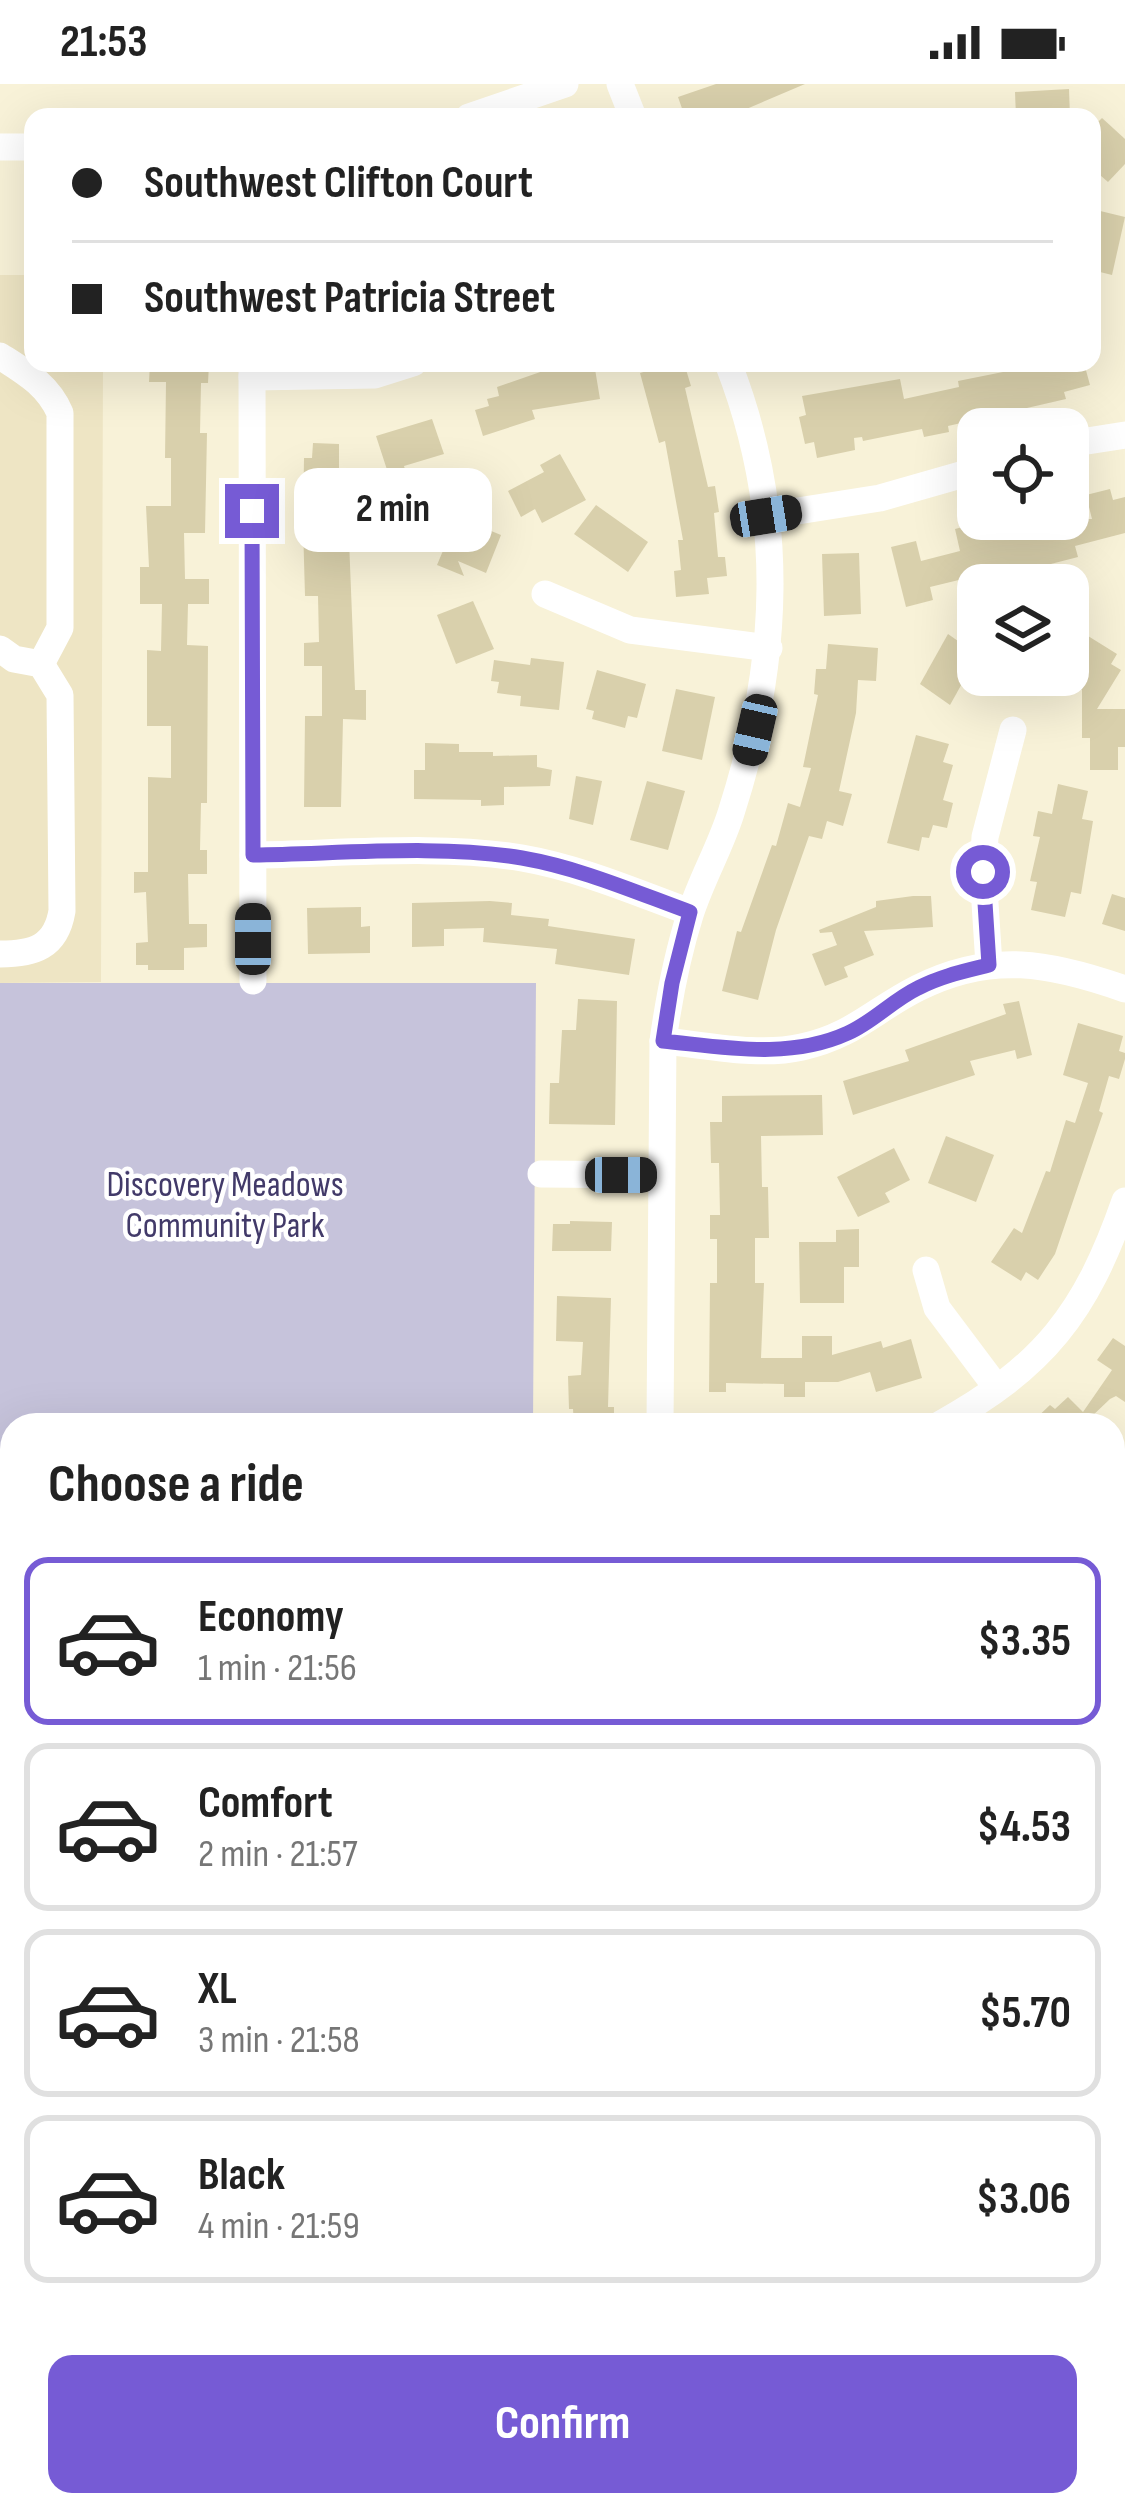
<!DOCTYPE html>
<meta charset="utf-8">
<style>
:root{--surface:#fff;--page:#f6f6f6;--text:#222;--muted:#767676;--line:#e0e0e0;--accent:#765bd5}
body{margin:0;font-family:"Sofia Sans Condensed",sans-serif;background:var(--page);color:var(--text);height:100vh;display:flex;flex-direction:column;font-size:45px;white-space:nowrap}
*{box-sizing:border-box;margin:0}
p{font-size:39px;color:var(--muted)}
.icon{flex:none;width:66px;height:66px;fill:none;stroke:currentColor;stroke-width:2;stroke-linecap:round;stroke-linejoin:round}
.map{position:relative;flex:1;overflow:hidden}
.panel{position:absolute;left:0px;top:1329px;width:1125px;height:1104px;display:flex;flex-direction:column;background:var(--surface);border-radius:36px 36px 0 0;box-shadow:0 12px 48px #0002}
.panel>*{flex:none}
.top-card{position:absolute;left:24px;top:24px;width:1077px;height:264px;border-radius:24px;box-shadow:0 12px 48px #0002;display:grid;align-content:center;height:264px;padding:0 48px;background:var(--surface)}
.buttons{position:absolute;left:957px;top:324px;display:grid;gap:24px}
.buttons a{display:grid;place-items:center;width:132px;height:132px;border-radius:24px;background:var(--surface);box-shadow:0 12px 48px #0002;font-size:60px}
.end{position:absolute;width:54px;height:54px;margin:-27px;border:15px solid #765bd5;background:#fff;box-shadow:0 0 0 6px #fff}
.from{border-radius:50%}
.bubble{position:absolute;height:84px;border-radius:24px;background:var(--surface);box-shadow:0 12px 48px #0002;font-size:39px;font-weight:700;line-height:84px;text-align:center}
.car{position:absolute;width:36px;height:72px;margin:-36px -18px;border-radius:15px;box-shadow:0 0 9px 3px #0007;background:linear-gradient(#222 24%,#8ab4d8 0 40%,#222 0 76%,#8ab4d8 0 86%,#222 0)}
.top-card b{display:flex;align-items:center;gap:42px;height:114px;font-size:45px}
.top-card b+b{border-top:3px solid var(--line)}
.top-card i{width:30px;height:30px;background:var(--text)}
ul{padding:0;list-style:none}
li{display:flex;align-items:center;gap:36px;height:168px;margin:0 24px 18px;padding:0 24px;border:6px solid var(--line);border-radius:24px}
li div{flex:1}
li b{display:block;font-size:45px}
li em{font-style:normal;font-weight:700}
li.active{border-color:var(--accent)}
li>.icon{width:108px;height:108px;stroke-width:1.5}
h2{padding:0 48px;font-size:54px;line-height:144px}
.cta{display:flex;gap:24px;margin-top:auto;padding:24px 48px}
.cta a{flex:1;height:138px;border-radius:24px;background:var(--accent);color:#fff;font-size:48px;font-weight:700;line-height:138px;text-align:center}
.status{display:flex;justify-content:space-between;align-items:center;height:84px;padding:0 60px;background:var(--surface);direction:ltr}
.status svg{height:33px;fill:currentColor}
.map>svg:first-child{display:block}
</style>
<div class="status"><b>21:53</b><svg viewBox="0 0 49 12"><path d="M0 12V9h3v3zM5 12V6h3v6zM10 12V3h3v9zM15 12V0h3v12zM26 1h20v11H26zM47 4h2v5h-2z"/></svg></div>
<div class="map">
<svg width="1125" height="2433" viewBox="0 0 1125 2433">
<rect width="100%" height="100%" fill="#f8f2d8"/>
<path fill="#eee5c4" d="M0,191H33V279H103L101,898L0,899Z"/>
<g fill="#c6c3db">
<path d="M0,899H536L533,1341H12V1745H0Z"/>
<path d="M1125,1523V2245L1113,2260V1798L1123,1767L1120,1540Z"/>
<path d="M831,2421H1098L1097,2433H827Z"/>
</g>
<path fill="#a29ebf" stroke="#7d798e" stroke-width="3" d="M0,1563L12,1583V1709L0,1713Z"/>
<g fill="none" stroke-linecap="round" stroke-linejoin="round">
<g stroke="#7d798e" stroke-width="6">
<path d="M1113,2042L1125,2033"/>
<path d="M888,2433L892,2421"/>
</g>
</g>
<g fill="#d9d0ac">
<path d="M716,0H805L737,29L738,33H685L678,13Z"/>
<path d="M1069,5L1070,33H1016L1015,8Z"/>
<path d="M1102,34L1125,55V80L1108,98L1092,84V44Z"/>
<path d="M1092,125L1125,133L1112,191L1092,186Z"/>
<path d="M150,279H209L208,299H201L200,349H207L205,449H184L185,495H209V520H188L187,561L208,562L207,719H201L200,766H207V790H188L189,840H207V863L184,864V886H148V881H136V859L148,858L146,808L134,809V788H148V693L171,694V642H147V566L161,567L162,520H140V483H149L146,422H171V374H165L166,298H149Z"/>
<path d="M594,279L600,315L532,326L535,335L483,352L475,326L489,322L487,315L499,312L497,303L546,286Z"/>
<path d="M675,279H684L691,302L685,304L708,403L715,402L719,428L714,429L718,473H725L727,492L707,494L709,510L676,513L674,487L681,486L678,456H683L665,357L659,359L640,289Z"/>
<path d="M1022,279H1084L1090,301L1064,308L1066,315L948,342L949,348L924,353L922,345L863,357L862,353L854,354L855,366L817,374L814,358L805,360L799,333L806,331L802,312L900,295L904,315L959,303L958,297L1023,284Z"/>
<path d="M432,335L444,370L404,382L407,392L391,398L376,352Z"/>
<path d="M313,359L339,360V389L348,390V409H339V457L349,456L355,606H366V636L343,635L341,723H304L305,632H322V582H304V559L319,558L318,512H305L303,441L304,374H312Z"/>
<path d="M560,370L586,416L542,439L535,425L521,433L508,407L544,388L540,381Z"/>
<path d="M1110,405L1113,416L1125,413V449L1075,462L1078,473L969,501L967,494L930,503L933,516L906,523L891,463L916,457L921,477L960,467L955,445L994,435L998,442L1024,435H1092L1086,411Z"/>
<path d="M596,421L648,458L628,488L574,450Z"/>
<path d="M474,440L501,451L486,489L458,477L464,492L437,481L450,450L467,457Z"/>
<path d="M859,469L861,530L824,532L822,470Z"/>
<path d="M473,517L494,565L456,580L437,531Z"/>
<path d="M1080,547L1117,570L1111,580L1121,586L1097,625H1125V663H1118V686H1090V654H1082V606L1068,597V566Z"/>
<path d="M948,550L978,571L950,621L920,600Z"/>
<path d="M828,560L878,564L876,597L858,596L856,629L839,707L852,710L843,742L827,737L822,755L809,752L776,846L758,916L722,907L737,847L741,848L772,761L776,762L788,719L800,723L811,684L803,683L818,611L814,610L816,585H826Z"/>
<path d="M531,574L564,578L559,626L520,622L521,612L497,609L499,598L491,597L494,576L530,581Z"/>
<path d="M597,586L646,600L637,634L628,632L625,644L592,635L594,627L586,625Z"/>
<path d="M676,605L715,613L702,676L662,667Z"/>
<path d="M916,651L949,660L943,678L953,681L943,716L953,719L947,744L933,741L929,754L922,753L919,767L887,759Z"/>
<path d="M425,659L459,660V668H493V672L537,671V683L552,686L550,702L504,703V721L481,722V716L414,715V686H425Z"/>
<path d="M576,692L602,697L593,741L569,735Z"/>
<path d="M647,697L685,707L668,766L630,756Z"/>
<path d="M1058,700L1088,707L1082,735L1093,737L1081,810L1071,808L1065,833L1031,826L1037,798L1030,797L1040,753L1033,752L1038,727L1052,730Z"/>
<path d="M1112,810L1125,814V847L1102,840Z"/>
<path d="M913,812H931L933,843L864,847L874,871L844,883L848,893L825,902L812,870L837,861L832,848L820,849L819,846L876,823V817Z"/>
<path d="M490,817L512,819L511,831L549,835L548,842L635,855L629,891L555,880L557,865L483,858L484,844L444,845V862L412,863V819Z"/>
<path d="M361,823V843L370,842V869L308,870L307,824Z"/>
<path d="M578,915L617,917L615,1041L549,1040L550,999H559L562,946H576Z"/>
<path d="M1019,917L1032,971L1017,975L1015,966L970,977L975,991L853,1031L843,997L909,977L905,966L1006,930L1003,920Z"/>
<path d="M1078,939L1123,952L1119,967L1125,969V975L1119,995L1109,992L1099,1027L1103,1029L1055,1170L1038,1196L1026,1188L1021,1197L991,1178L1014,1144L1022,1149L1046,1087L1050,1088L1066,1036L1075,1039L1088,999L1063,991Z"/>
<path d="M822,1011L823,1051L761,1052L762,1103H768L769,1154H755V1199H764L761,1274H802V1252H832V1271L881,1257L883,1264L911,1255L922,1294L876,1308L870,1288L838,1298H805V1313H784V1300L726,1299V1308H709L710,1199H717V1155H710V1131H720L719,1079H711L710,1038H722V1012Z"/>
<path d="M946,1052L994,1071L976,1118L928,1099Z"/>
<path d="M894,1064L910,1096L885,1109L890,1118L858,1133L837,1093Z"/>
<path d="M570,1137L612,1138L611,1167H552L553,1140H570Z"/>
<path d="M859,1145V1183H844V1219H800L799,1158H836V1146Z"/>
<path d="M557,1212L611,1214L608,1323H614V1341H574L573,1325H569L568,1292L581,1291L583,1258L556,1257Z"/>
<path d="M1113,1254L1125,1262V1318L1116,1312L1110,1315L1089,1335L1095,1341H1029L1050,1321L1055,1325L1068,1313L1083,1328L1112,1286L1097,1276Z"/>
</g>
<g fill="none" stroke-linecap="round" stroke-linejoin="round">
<g stroke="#fff" stroke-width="27">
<path d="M620,0L633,33"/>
<path d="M469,33L565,0"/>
<path d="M0,63H33"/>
<path d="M0,272C25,288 48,301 60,329V544L41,580"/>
<path d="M252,279L253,897"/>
<path d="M252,293L375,291L413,279"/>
<path d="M1068,360L1125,351"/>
<path d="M766,432L880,414L978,386"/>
<path d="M545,510L630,546L769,564"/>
<path d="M0,565L14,575L41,580L60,611L62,827C56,863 34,870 0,870"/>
<path d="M253,771C337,770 440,760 522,774C580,784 635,808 690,828"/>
<path d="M989,881L983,788L985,753L1013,646"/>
<path d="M663,957C707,961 758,973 802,963C853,952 874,926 918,904C991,867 1051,879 1125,905"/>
<path d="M541,1090L661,1091"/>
<path d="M926,1186L937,1224L997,1304"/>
<path d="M660,1341L663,957C669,914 677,872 690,831C701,796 720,764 731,729C780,577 787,430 728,279"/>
<path d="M939,1341C1044,1283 1086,1229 1125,1117"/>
<path d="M0,2215L12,2218"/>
<path d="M348,2421V2433"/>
<path d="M607,2433L611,2421"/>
</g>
</g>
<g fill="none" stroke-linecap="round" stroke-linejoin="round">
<path stroke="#765bd5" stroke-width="15" d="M252,427L253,771C337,770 440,760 522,774C580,784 635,808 690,828L672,899L663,957C724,963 789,976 848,949C873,938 893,916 918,904C941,892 965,887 989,881L983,788"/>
</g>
<g text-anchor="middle" stroke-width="9" stroke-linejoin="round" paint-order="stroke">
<g font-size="36" fill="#423a69" stroke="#fff">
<text x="225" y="1112">Discovery Meadows<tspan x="225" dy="41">Community Park</tspan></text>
</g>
</g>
</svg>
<div class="buttons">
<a><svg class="icon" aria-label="locate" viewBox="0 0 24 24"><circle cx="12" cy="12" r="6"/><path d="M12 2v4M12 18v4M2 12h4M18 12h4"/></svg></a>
<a><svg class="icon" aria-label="layers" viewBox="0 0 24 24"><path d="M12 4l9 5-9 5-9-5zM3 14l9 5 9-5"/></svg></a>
</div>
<i class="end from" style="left:983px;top:788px"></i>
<i class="end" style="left:252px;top:427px"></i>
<div class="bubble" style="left:294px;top:384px;width:198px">2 min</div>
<i class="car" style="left:766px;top:432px;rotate:81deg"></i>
<i class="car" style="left:755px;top:646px;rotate:193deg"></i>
<i class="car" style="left:253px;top:855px;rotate:0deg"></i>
<i class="car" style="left:621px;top:1091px;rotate:90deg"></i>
<div class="top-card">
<b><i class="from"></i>Southwest Clifton Court</b>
<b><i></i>Southwest Patricia Street</b>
</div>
<section class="panel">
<h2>Choose a ride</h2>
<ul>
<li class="active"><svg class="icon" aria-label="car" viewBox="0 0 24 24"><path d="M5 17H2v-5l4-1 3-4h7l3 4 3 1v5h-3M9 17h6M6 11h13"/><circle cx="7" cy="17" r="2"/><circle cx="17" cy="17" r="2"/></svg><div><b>Economy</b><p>1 min · 21:56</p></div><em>$3.35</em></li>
<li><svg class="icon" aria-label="car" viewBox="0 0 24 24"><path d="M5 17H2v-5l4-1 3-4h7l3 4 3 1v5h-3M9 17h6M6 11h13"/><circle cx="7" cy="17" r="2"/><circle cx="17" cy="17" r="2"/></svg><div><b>Comfort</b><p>2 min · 21:57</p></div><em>$4.53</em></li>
<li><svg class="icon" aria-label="car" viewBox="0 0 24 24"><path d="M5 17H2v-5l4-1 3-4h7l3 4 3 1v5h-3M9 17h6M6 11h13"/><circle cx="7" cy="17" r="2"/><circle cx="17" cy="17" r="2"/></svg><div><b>XL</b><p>3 min · 21:58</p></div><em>$5.70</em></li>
<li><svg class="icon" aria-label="car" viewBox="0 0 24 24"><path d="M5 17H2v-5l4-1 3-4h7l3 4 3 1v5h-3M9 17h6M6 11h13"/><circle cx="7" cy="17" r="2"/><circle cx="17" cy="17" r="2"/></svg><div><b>Black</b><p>4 min · 21:59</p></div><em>$3.06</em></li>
</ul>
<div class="cta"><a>Confirm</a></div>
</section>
</div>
